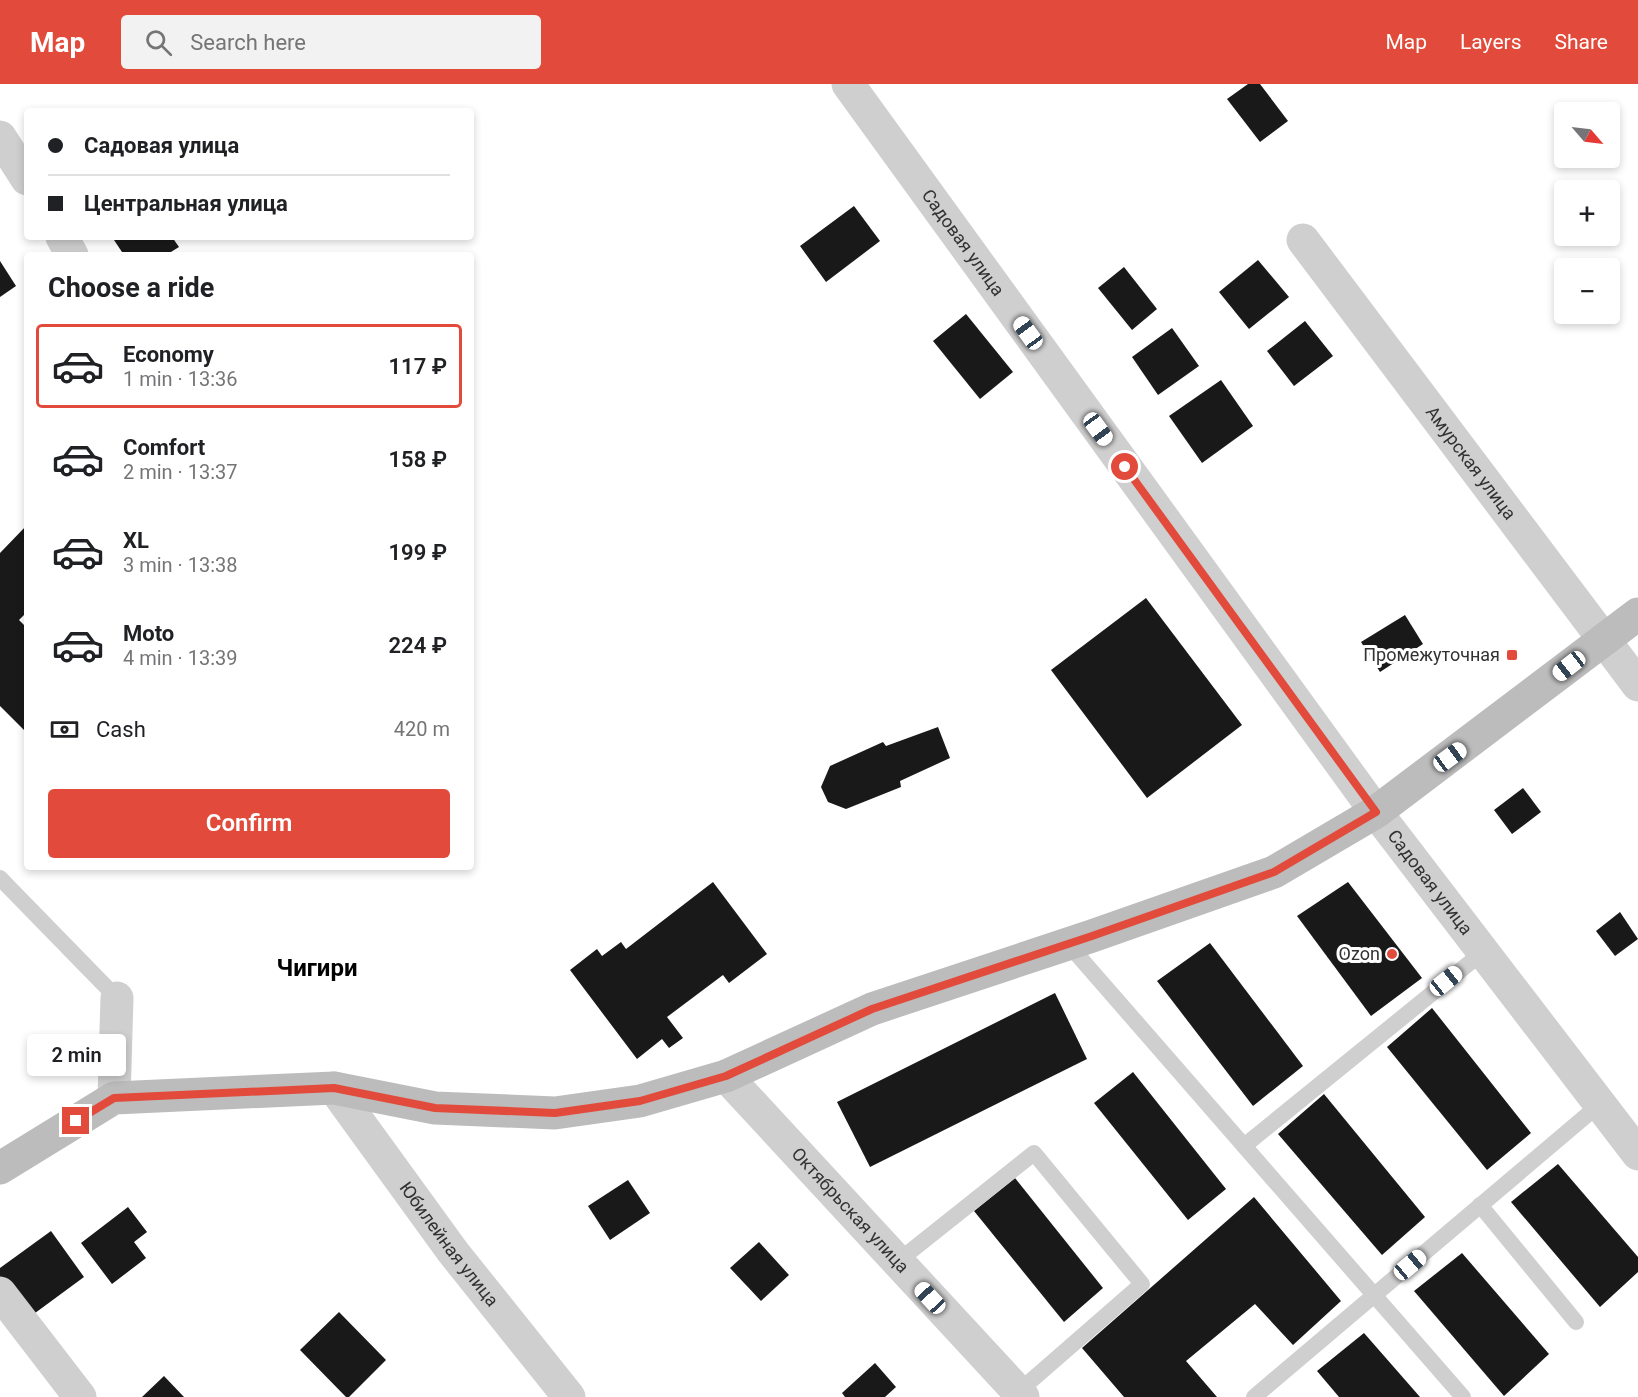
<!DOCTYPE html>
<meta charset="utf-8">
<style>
:root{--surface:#fff;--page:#f2f2f2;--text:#202124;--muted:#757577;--line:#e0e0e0;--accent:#e24b3b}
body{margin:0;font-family:Roboto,sans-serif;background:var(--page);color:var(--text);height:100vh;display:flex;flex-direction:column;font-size:22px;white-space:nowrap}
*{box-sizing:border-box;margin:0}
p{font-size:20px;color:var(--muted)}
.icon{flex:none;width:33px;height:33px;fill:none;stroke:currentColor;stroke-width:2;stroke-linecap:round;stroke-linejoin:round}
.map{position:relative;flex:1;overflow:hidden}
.side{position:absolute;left:24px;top:168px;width:450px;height:618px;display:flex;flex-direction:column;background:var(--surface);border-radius:6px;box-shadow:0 3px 9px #0003}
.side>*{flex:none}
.top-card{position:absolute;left:24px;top:24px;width:450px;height:132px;border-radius:6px;box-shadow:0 3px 9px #0003;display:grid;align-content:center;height:132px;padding:0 24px;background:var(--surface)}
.needle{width:39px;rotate:118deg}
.buttons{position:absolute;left:1554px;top:18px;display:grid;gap:12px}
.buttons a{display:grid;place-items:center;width:66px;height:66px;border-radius:6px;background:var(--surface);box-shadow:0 3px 9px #0003;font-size:30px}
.end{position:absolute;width:27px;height:27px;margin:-14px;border:8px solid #e24b3b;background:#fff;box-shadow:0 0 0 3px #fff}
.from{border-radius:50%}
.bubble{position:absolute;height:42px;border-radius:6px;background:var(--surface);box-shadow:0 3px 9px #0003;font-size:20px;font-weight:600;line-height:42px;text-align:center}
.car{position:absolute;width:18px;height:36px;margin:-18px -9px;border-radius:8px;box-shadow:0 0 4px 2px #0007;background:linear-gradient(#fff 24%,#345 0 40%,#fff 0 76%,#345 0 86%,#fff 0)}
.top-card b{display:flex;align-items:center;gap:21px;height:57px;font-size:22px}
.top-card b+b{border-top:2px solid var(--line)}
.top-card i{width:15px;height:15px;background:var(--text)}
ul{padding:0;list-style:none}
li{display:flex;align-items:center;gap:18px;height:84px;margin:0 12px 9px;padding:0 12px;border:3px solid transparent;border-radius:6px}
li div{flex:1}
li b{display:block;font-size:22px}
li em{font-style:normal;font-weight:600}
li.active{border-color:var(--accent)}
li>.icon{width:54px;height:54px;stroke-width:1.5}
h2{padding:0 24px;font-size:27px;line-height:72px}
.pay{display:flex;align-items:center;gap:15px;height:66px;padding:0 24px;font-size:22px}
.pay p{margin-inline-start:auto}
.button{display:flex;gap:12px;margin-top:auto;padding:12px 24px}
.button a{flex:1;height:69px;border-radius:6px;background:var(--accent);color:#fff;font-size:24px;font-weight:600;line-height:69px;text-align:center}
header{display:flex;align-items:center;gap:36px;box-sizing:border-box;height:84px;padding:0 30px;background:var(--accent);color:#fff}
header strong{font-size:28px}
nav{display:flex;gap:33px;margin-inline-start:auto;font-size:21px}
.search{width:420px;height:54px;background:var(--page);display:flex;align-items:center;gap:15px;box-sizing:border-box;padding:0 21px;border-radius:6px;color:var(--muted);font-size:22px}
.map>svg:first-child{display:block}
</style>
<header>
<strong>Map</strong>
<div class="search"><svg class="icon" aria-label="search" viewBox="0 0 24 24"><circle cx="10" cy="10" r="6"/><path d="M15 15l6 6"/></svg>Search here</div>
<nav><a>Map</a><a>Layers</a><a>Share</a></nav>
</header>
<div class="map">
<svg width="1638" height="1313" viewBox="0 0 1638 1313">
<rect width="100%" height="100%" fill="#fff"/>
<g fill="#191919">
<path d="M1248,0H1260L1288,37L1260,58L1227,15Z"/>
<path d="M854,122L880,157L826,198L800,162Z"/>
<path d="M112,153H172L179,163L166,171H124Z"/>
<path d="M1258,176L1289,213L1249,245L1219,208Z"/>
<path d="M0,177L16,202L0,213Z"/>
<path d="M1124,183L1157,225L1132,246L1098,204Z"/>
<path d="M966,230L1013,288L980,315L933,257Z"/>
<path d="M1305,237L1333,272L1294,302L1267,267Z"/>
<path d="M1172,244L1199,282L1158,311L1132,273Z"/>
<path d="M1221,296L1253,342L1202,379L1169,332Z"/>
<path d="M27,441V528L19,536L27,544V649L0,622V469Z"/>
<path d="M1146,514L1242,641L1147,714L1051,586Z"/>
<path d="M1405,531L1423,560L1380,588L1361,558Z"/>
<path d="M938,643L950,674L900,697L901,703L846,725L828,718L821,703L830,682L883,658L886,662Z"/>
<path d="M1523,704L1541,728L1512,750L1494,726Z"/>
<path d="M713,798L767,870L729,899L723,891L667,933L683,954L669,964L662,955L637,975L570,886L597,865L602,872L621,858L626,865Z"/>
<path d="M1348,798L1422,894L1371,932L1297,832Z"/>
<path d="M1620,828L1638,855L1615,872L1596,847Z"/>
<path d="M1210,859L1303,982L1253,1022L1157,897Z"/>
<path d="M1055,909L1087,975L870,1083L837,1018Z"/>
<path d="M1432,924L1531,1049L1487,1086L1387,963Z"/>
<path d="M1133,988L1226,1105L1188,1136L1094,1019Z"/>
<path d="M1324,1010L1425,1133L1382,1171L1278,1050Z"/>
<path d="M1558,1080L1638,1173V1188L1600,1223L1511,1118Z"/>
<path d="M1015,1094L1103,1204L1064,1238L974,1127Z"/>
<path d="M628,1096L650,1129L610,1156L588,1122Z"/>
<path d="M1254,1113L1341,1217L1293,1261L1255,1220L1186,1277L1217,1313H1124L1082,1264Z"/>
<path d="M128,1123L147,1148L134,1158L146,1174L112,1200L81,1159Z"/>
<path d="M51,1147L84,1193L12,1246L0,1229V1184Z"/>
<path d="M759,1158L789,1191L761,1217L730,1184Z"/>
<path d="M1462,1169L1549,1270L1504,1312L1414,1207Z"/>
<path d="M339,1228L386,1276L349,1313H346L300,1266Z"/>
<path d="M1364,1249L1420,1313H1339L1317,1287Z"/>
<path d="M875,1279L896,1303L885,1313H845L842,1309Z"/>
<path d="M164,1292L184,1313H142Z"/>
</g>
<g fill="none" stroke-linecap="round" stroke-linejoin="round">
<g stroke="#cfcfcf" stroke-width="16">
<path d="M0,794L117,914"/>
<path d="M1068,860L1463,1313"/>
<path d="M1244,1062L1483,868"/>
<path d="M1480,1121L1576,1238"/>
<path d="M897,1178L1034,1069L1142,1200L1018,1308"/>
<path d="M1254,1313L1600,1020"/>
</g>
<g stroke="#cfcfcf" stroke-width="33">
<path id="s1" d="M848,0L1376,728L1638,1070"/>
<path d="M0,53L27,95"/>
<path d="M62,153L72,171"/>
<path id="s2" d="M1303,156L1638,601"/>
<path id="s3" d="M726,992L1023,1313"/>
<path id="s4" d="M334,1004L453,1168L569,1313"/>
<path d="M114,1014L117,914"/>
<path d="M0,1209L80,1313"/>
</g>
<path stroke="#bcbcbc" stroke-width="33" d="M0,1084L114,1014L334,1004L435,1024L555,1029L640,1017L726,992L872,925L1092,852L1274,788L1376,728L1638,530"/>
</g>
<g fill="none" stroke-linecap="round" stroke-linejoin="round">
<path stroke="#e24b3b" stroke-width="8" d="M76,1037L114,1014L334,1004L435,1024L555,1029L640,1017L726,992L872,925L1092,852L1274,788L1376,728L1125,383"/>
</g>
<g fill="#e24b3b" stroke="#fff" stroke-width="2">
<rect x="1506" y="565" width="12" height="12" rx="3"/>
<circle cx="1392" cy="870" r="6"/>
</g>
<g text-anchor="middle" stroke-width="6" stroke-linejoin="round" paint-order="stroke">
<g font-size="18" fill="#323232" stroke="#fff">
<text dy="6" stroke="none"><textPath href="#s1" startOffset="196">Садовая улица</textPath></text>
<text dy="6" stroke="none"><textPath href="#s2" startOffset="279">Амурская улица</textPath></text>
<text dy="6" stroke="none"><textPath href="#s1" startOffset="988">Садовая улица</textPath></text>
<text dy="6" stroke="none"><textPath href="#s3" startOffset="183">Октябрьская улица</textPath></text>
<text dy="6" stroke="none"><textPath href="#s4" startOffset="194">Юбилейная улица</textPath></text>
</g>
<g font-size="18" fill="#323232" stroke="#fff" text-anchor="end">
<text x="1500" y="577">Промежуточная</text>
<text x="1380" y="876">Ozon</text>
</g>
<g font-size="24" font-weight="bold" fill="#000" stroke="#fff">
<text x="317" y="892">Чигири</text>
</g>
</g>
</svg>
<div class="buttons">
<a><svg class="needle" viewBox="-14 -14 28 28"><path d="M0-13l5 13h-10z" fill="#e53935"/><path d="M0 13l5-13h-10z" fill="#757577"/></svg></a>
<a>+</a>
<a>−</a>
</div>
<i class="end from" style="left:1125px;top:383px"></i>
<i class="end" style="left:76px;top:1037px"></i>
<div class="bubble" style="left:27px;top:950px;width:99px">2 min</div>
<i class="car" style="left:1028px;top:249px;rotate:324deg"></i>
<i class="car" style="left:1098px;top:345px;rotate:144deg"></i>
<i class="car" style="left:1569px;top:582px;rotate:232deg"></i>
<i class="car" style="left:1450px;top:673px;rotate:54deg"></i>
<i class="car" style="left:1446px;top:897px;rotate:51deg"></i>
<i class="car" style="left:1410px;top:1181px;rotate:50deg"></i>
<i class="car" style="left:930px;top:1214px;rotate:317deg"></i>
<div class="top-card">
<b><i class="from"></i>Садовая улица</b>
<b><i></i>Центральная улица</b>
</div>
<section class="side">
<h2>Choose a ride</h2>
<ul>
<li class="active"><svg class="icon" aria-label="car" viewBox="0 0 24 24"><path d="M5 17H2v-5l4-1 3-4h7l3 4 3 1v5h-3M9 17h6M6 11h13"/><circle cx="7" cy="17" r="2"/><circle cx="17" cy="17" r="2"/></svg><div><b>Economy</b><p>1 min · 13:36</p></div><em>117 ₽</em></li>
<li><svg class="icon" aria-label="car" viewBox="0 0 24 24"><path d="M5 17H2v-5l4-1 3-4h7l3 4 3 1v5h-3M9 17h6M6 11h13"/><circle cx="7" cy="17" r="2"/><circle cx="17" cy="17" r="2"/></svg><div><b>Comfort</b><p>2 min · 13:37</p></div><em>158 ₽</em></li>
<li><svg class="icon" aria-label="car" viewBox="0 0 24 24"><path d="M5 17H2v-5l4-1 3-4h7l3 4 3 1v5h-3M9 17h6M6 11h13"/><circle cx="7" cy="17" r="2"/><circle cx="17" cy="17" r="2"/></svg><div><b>XL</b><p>3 min · 13:38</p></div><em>199 ₽</em></li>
<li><svg class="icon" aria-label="car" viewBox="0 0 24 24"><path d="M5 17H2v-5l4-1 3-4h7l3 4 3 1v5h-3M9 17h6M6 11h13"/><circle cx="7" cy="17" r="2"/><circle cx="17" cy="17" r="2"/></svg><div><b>Moto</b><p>4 min · 13:39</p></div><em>224 ₽</em></li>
</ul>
<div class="pay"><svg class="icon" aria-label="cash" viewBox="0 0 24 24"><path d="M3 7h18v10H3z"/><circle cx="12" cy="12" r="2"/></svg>Cash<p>420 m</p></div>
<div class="button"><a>Confirm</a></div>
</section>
</div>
